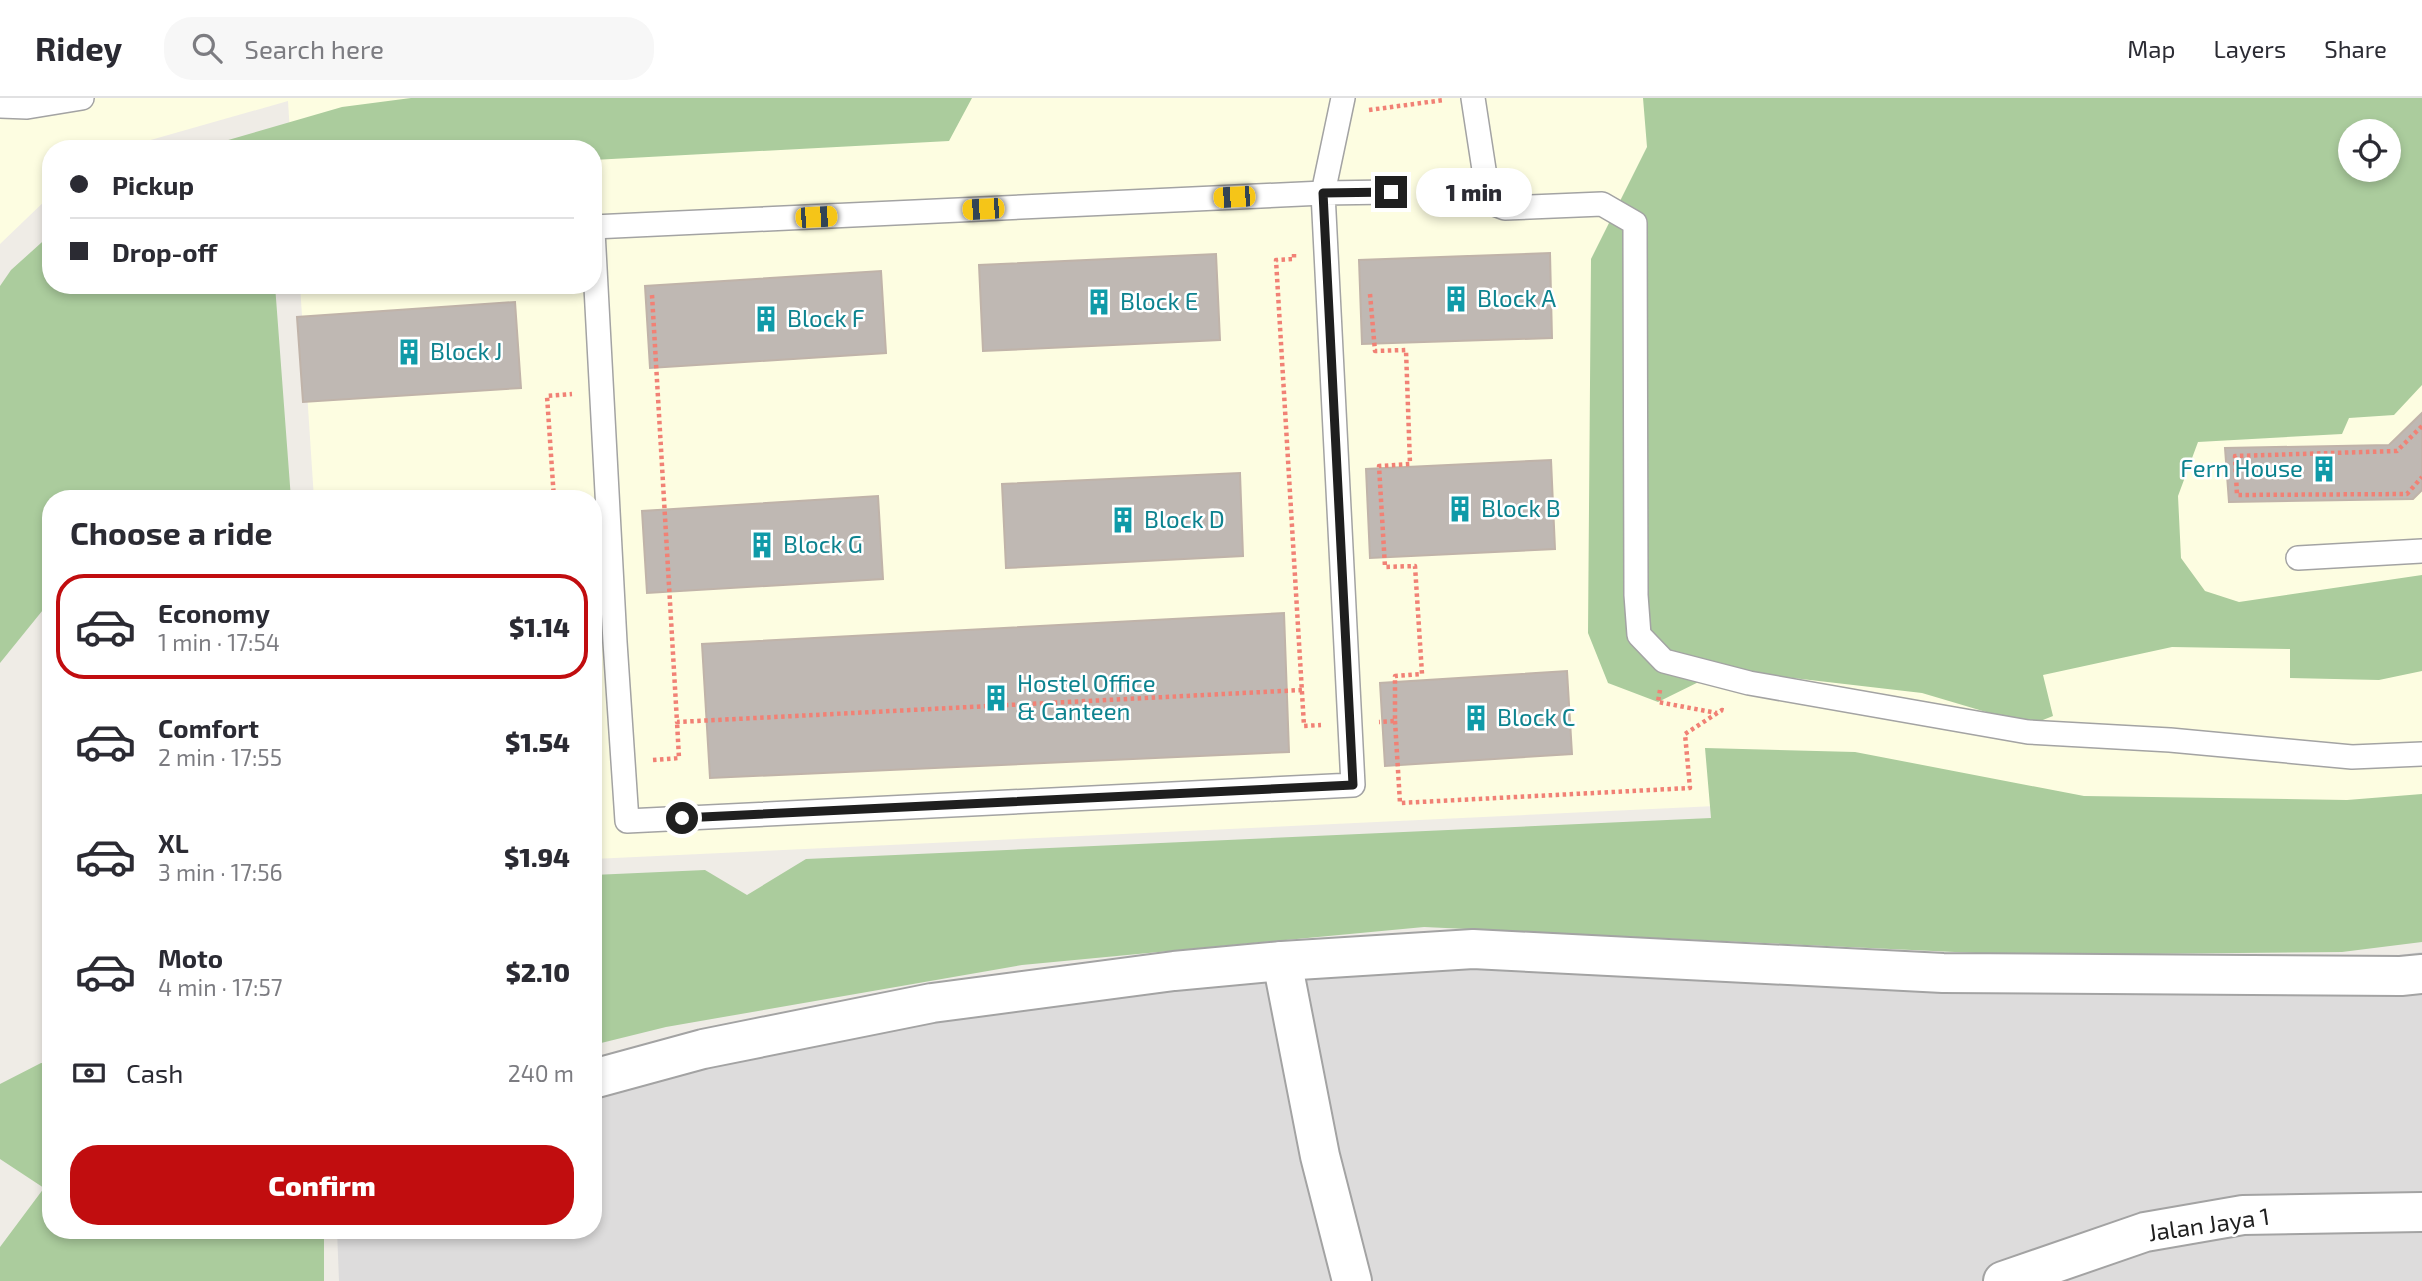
<!DOCTYPE html>
<meta charset="utf-8">
<style>
:root{--surface:#fff;--page:#f7f7f7;--text:#2b2b33;--muted:#7c7c81;--line:#e1e1e2;--accent:#c10d0f}
body{margin:0;font-family:"Exo 2",sans-serif;background:var(--page);color:var(--text);height:100vh;display:flex;flex-direction:column;font-size:26px;white-space:nowrap}
*{box-sizing:border-box;margin:0}
p{font-size:23px;color:var(--muted)}
.icon{flex:none;width:38px;height:38px;fill:none;stroke:currentColor;stroke-width:2;stroke-linecap:round;stroke-linejoin:round}
.map{position:relative;flex:1;overflow:hidden}
.side{position:absolute;left:42px;top:392px;width:560px;height:749px;display:flex;flex-direction:column;background:var(--surface);border-radius:28px;box-shadow:0 4px 10px #0003}
.side>*{flex:none}
.banner{position:absolute;left:42px;top:42px;width:560px;height:154px;border-radius:28px;box-shadow:0 4px 10px #0003;display:grid;align-content:center;height:154px;padding:0 28px;background:var(--surface)}
.tools{position:absolute;left:2338px;top:21px;display:grid;gap:14px}
.tools a{display:grid;place-items:center;width:63px;height:63px;border-radius:50%;background:var(--surface);box-shadow:0 4px 10px #0003;font-size:35px}
.end{position:absolute;width:32px;height:32px;margin:-16px;border:9px solid #1f1f1f;background:#fff;box-shadow:0 0 0 4px #fff}
.from{border-radius:50%}
.bubble{position:absolute;height:49px;border-radius:24px;background:var(--surface);box-shadow:0 4px 10px #0003;font-size:23px;font-weight:800;line-height:49px;text-align:center}
.car{position:absolute;width:21px;height:42px;margin:-21px -10px;border-radius:9px;box-shadow:0 0 5px 2px #0007;background:linear-gradient(#f5c518 24%,#345 0 40%,#f5c518 0 76%,#345 0 86%,#f5c518 0)}
.banner b{display:flex;align-items:center;gap:24px;height:66px;font-size:26px}
.banner b+b{border-top:2px solid var(--line)}
.banner i{width:18px;height:18px;background:var(--text)}
ul{padding:0;list-style:none}
li{display:flex;align-items:center;gap:21px;height:105px;margin:0 14px 10px;padding:0 14px;border:4px solid transparent;border-radius:28px}
li div{flex:1}
li b{display:block;font-size:26px}
li em{font-style:normal;font-weight:800}
li.selected{border-color:var(--accent)}
li>.icon{width:63px;height:63px;stroke-width:1.5}
h2{padding:0 28px;font-size:32px;line-height:84px}
.pay{display:flex;align-items:center;gap:18px;height:77px;padding:0 28px;font-size:26px}
.pay p{margin-inline-start:auto}
.cta{display:flex;gap:14px;margin-top:auto;padding:14px 28px}
.cta a{flex:1;height:80px;border-radius:28px;background:var(--accent);color:#fff;font-size:28px;font-weight:800;line-height:80px;text-align:center}
header{display:flex;align-items:center;gap:42px;box-sizing:border-box;height:98px;padding:0 35px;background:var(--surface);border-bottom:2px solid var(--line)}
header strong{font-size:33px}
nav{display:flex;gap:38px;margin-inline-start:auto;font-size:24px}
.search{width:490px;height:63px;background:var(--page);display:flex;align-items:center;gap:18px;box-sizing:border-box;padding:0 24px;border-radius:28px;color:var(--muted);font-size:26px}
.map>svg:first-child{display:block}
</style>
<header>
<strong>Ridey</strong>
<div class="search"><svg class="icon" aria-label="search" viewBox="0 0 24 24"><circle cx="10" cy="10" r="6"/><path d="M15 15l6 6"/></svg>Search here</div>
<nav><a>Map</a><a>Layers</a><a>Share</a></nav>
</header>
<div class="map">
<svg width="2422" height="1183" viewBox="0 0 2422 1183">
<rect width="100%" height="100%" fill="#efece6"/>
<path fill="#dddcdc" d="M1423,841L2308,869L2422,854V1183H339L337,1132H593V967Z"/>
<path fill="#fdfde1" fill-rule="evenodd" d="M0,0H2422V726L1758,706L593,761V401H314L300,187H593V51H291L288,3L119,51H51V97L0,146ZM2350,33H2389V72H2350Z"/>
<g fill="#abcc9d" fill-rule="evenodd">
<path d="M411,0H972L949,43L593,62V51H197L342,9Z"/>
<path d="M1643,0H2422V287L2394,317L2349,320L2342,336L2198,344L2178,398L2181,460L2205,493L2239,504L2422,477V573L2379,582L2290,580V551L2172,549L2043,577L2053,618L2030,627L1922,595L1723,572L1658,604L1608,585L1588,535L1591,161L1647,49ZM2350,33H2389V72H2350Z"/>
<path d="M51,136V187H275L291,401H51V502L0,565V188L11,172Z"/>
<path d="M1705,650L1855,654L2084,698L2347,702L2422,696V844L2342,854L2019,857L1424,829L1022,867L666,929L593,947V777L705,772L747,797L806,761L1711,720Z"/>
<path d="M41,965L51,966V1132H324V1183H0V1149L44,1090L0,1061V986Z"/>
</g>
<g fill="#bfb8b3" stroke="#c0b3a9" stroke-width="2">
<path d="M1550,155L1552,240L1362,246L1359,162Z"/>
<path d="M1216,156L1220,242L983,253L979,167Z"/>
<path d="M881,173L886,255L650,270L645,188Z"/>
<path d="M515,204L521,290L303,304L297,219Z"/>
<path d="M2422,315V392L2413,401L2229,404L2225,350L2389,347Z"/>
<path d="M1551,362L1555,451L1370,460L1366,371Z"/>
<path d="M1240,375L1243,458L1006,470L1002,386Z"/>
<path d="M878,398L883,481L647,495L642,413Z"/>
<path d="M1284,515L1289,654L710,680L702,546Z"/>
<path d="M1567,573L1572,656L1385,668L1380,585Z"/>
</g>
<g fill="none" stroke-linecap="round" stroke-linejoin="round">
<g stroke="#a3a3a3" stroke-width="26">
<g id="lane">
<path d="M1473,0L1489,104L1505,110L1602,106L1635,125L1636,497L1639,537L1664,563L1749,585L2028,634L2170,642L2352,659L2422,656"/>
<path d="M0,8L27,9L82,0"/>
<path d="M593,129L1323,95L1343,0"/>
<path d="M593,133L615,544L627,723L1353,687L1323,95L1391,94"/>
<path d="M2298,460L2422,453"/>
</g>
</g>
<g stroke="#a3a3a3" stroke-width="42">
<g id="street">
<path d="M1282,863L1320,1058L1352,1183"/>
<path d="M593,981L703,951L932,905L1174,873L1282,863L1473,851L1943,875L2401,878L2422,876"/>
<path d="M2003,1183L2145,1134L2243,1117L2422,1114"/>
</g>
</g>
<g stroke="#f18175" stroke-width="4.5" stroke-dasharray="3.5 3.5" stroke-linecap="butt">
<path d="M1369,12L1444,2"/>
<path d="M1294,156V161L1276,162L1304,628L1321,627"/>
<path d="M1370,196L1375,253L1406,252L1410,366L1379,368L1385,469L1415,468L1422,576L1395,578V623L1379,624"/>
<path d="M652,197L677,624L1302,592"/>
<path d="M2422,328L2397,353L2235,358L2237,397L2407,396L2422,379"/>
<path d="M554,401L547,298L572,296"/>
<path d="M1660,592L1658,604L1717,615"/>
<path d="M1395,623L1400,705L1690,690L1685,636L1722,612L1726,613"/>
<path d="M653,662L679,660L677,624"/>
</g>
<use href="#lane" stroke="#fff" stroke-width="23"/>
<use href="#street" stroke="#fff" stroke-width="38"/>
</g>
<g fill="none" stroke-linecap="round" stroke-linejoin="round">
<path stroke="#1f1f1f" stroke-width="9" d="M682,720L1353,687L1323,95L1391,94"/>
</g>
<defs>
<g id="building-bare" transform="scale(2.1)"><path d="M-4-6H4V6H1V3H-1V6H-4ZM-2.5-4.3h1.7v1.8h-1.7ZM.8-4.3h1.7v1.8H.8ZM-2.5-1h1.7V.8h-1.7ZM.8-1h1.7V.8H.8Z" fill="#0f9aa8" stroke="#fff" stroke-width="2.5" paint-order="stroke"/></g>
</defs>
<g fill-rule="evenodd">
<use href="#building-bare" x="1456" y="201"/>
<use href="#building-bare" x="1099" y="204"/>
<use href="#building-bare" x="766" y="221"/>
<use href="#building-bare" x="409" y="254"/>
<use href="#building-bare" x="2324" y="371"/>
<use href="#building-bare" x="1460" y="411"/>
<use href="#building-bare" x="1123" y="422"/>
<use href="#building-bare" x="762" y="447"/>
<use href="#building-bare" x="996" y="600"/>
<use href="#building-bare" x="1476" y="620"/>
</g>
<g text-anchor="middle" stroke-width="5" stroke-linejoin="round" paint-order="stroke">
<g font-size="24" fill="#0d838f" stroke="#fff" text-anchor="start">
<text x="1477" y="209">Block A</text>
<text x="1120" y="212">Block E</text>
<text x="787" y="229">Block F</text>
<text x="430" y="262">Block J</text>
<text x="2303" y="379" text-anchor="end">Fern House</text>
<text x="1481" y="419">Block B</text>
<text x="1144" y="430">Block D</text>
<text x="783" y="455">Block G</text>
<text x="1017" y="594">Hostel Office<tspan x="1017" dy="28">&amp; Canteen</tspan></text>
<text x="1497" y="628">Block C</text>
</g>
<g font-size="24" fill="#1f1f1f" stroke="#fff">
<text transform="translate(2209 1127) rotate(-8)" y="8">Jalan Jaya 1</text>
</g>
</g>
</svg>
<div class="tools">
<a><svg class="icon" aria-label="locate" viewBox="0 0 24 24"><circle cx="12" cy="12" r="6"/><path d="M12 2v4M12 18v4M2 12h4M18 12h4"/></svg></a>
</div>
<i class="end from" style="left:682px;top:720px"></i>
<i class="end" style="left:1391px;top:94px"></i>
<div class="bubble" style="left:1416px;top:70px;width:116px">1 min</div>
<i class="car" style="left:1234px;top:99px;rotate:267deg"></i>
<i class="car" style="left:983px;top:111px;rotate:267deg"></i>
<i class="car" style="left:816px;top:119px;rotate:87deg"></i>
<div class="banner">
<b><i class="from"></i>Pickup</b>
<b><i></i>Drop-off</b>
</div>
<section class="side">
<h2>Choose a ride</h2>
<ul>
<li class="selected"><svg class="icon" aria-label="car" viewBox="0 0 24 24"><path d="M5 17H2v-5l4-1 3-4h7l3 4 3 1v5h-3M9 17h6M6 11h13"/><circle cx="7" cy="17" r="2"/><circle cx="17" cy="17" r="2"/></svg><div><b>Economy</b><p>1 min · 17:54</p></div><em>$1.14</em></li>
<li><svg class="icon" aria-label="car" viewBox="0 0 24 24"><path d="M5 17H2v-5l4-1 3-4h7l3 4 3 1v5h-3M9 17h6M6 11h13"/><circle cx="7" cy="17" r="2"/><circle cx="17" cy="17" r="2"/></svg><div><b>Comfort</b><p>2 min · 17:55</p></div><em>$1.54</em></li>
<li><svg class="icon" aria-label="car" viewBox="0 0 24 24"><path d="M5 17H2v-5l4-1 3-4h7l3 4 3 1v5h-3M9 17h6M6 11h13"/><circle cx="7" cy="17" r="2"/><circle cx="17" cy="17" r="2"/></svg><div><b>XL</b><p>3 min · 17:56</p></div><em>$1.94</em></li>
<li><svg class="icon" aria-label="car" viewBox="0 0 24 24"><path d="M5 17H2v-5l4-1 3-4h7l3 4 3 1v5h-3M9 17h6M6 11h13"/><circle cx="7" cy="17" r="2"/><circle cx="17" cy="17" r="2"/></svg><div><b>Moto</b><p>4 min · 17:57</p></div><em>$2.10</em></li>
</ul>
<div class="pay"><svg class="icon" aria-label="cash" viewBox="0 0 24 24"><path d="M3 7h18v10H3z"/><circle cx="12" cy="12" r="2"/></svg>Cash<p>240 m</p></div>
<div class="cta"><a>Confirm</a></div>
</section>
</div>
